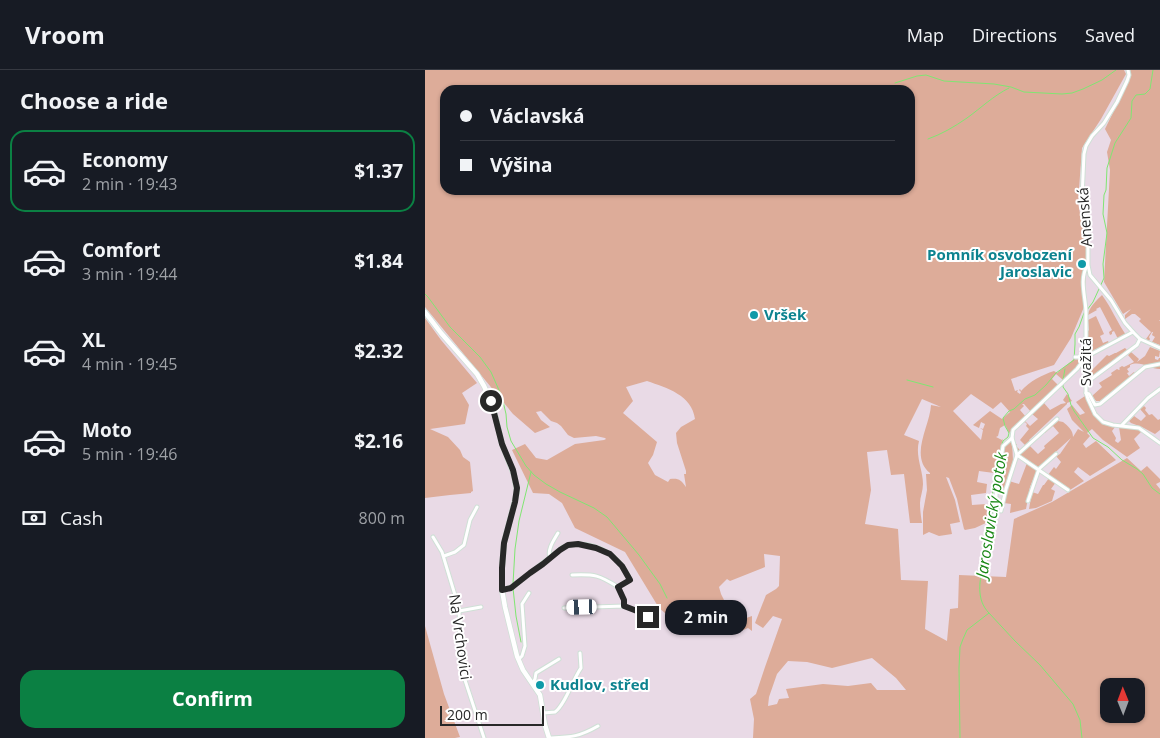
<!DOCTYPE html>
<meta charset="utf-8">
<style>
:root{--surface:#171b24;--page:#242831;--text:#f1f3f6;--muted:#9ea1a6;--line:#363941;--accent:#0b8043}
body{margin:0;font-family:"Open Sans",sans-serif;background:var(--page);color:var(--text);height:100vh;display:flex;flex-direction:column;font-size:19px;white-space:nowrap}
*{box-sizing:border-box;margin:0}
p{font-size:16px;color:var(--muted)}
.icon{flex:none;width:28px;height:28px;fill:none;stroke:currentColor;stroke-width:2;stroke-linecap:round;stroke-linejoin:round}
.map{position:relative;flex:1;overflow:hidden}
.drawer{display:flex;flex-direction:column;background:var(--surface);width:425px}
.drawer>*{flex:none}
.banner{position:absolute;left:15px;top:15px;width:475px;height:110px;border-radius:15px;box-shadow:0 1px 4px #0004;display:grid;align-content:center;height:110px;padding:0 20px;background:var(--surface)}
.needle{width:32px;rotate:359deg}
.controls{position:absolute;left:675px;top:608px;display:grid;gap:10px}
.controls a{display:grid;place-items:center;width:45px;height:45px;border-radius:10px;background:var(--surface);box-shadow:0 1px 4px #0004;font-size:25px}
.scale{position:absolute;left:15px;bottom:12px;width:104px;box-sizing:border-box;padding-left:5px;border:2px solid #282828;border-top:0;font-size:14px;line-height:18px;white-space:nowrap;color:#282828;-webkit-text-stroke:4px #fff;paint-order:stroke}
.end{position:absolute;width:22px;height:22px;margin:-11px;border:6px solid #282828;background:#fff;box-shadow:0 0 0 2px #fff}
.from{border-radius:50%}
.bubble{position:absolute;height:35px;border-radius:15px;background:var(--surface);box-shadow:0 1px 4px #0004;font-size:16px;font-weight:700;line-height:35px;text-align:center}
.car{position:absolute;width:15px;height:30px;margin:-15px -8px;border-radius:6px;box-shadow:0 0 4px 1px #0007;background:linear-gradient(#fff 24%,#345 0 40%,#fff 0 76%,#345 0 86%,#fff 0)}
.banner b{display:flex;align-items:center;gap:18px;height:48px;font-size:19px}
.banner b+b{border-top:1px solid var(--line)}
.banner i{width:12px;height:12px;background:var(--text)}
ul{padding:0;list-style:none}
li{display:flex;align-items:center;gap:15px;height:82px;margin:0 10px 8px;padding:0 10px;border:2px solid transparent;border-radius:15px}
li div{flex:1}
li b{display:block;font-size:19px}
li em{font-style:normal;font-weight:700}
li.on{border-color:var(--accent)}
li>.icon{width:45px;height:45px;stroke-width:1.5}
h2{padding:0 20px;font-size:22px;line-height:60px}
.pay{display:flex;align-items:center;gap:12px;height:55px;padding:0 20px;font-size:19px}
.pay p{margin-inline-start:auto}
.action{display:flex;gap:10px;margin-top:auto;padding:10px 20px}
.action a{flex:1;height:58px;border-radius:15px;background:var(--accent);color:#fff;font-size:20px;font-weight:700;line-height:58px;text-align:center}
header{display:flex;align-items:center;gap:30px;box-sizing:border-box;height:70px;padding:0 25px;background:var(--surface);border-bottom:1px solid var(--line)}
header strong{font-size:24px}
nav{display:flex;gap:28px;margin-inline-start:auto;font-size:18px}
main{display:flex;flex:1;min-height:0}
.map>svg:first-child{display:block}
</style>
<header>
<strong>Vroom</strong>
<nav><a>Map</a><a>Directions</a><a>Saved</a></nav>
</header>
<main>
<section class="drawer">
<h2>Choose a ride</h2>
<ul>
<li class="on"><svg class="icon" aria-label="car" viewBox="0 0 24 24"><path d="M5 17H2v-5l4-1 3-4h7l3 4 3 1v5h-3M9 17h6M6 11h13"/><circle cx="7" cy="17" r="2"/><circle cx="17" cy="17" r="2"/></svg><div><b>Economy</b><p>2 min · 19:43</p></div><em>$1.37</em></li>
<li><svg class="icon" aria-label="car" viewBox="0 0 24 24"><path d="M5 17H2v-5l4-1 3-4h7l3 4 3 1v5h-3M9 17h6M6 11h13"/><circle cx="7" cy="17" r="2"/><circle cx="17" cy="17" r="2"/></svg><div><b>Comfort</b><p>3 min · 19:44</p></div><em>$1.84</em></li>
<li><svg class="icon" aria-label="car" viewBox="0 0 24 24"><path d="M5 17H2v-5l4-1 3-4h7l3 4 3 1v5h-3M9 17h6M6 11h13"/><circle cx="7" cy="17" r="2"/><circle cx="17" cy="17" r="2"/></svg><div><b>XL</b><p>4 min · 19:45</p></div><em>$2.32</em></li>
<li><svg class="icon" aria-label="car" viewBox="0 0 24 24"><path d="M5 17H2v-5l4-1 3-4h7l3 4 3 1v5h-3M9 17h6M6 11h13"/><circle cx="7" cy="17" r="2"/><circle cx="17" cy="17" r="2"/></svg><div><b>Moto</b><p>5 min · 19:46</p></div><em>$2.16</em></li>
</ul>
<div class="pay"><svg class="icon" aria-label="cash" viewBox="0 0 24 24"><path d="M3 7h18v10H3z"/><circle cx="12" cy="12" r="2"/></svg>Cash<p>800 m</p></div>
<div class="action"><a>Confirm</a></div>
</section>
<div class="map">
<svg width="735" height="668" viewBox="0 0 735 668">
<rect width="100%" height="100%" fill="#e9dae6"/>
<g fill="#ddac99" fill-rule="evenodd">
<path d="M0,0H699L701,4L676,49L657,78L653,133L662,179L659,237L646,268L629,295L586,309L590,321L593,320L592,322L595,324L596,322L594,320L595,319L596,321C605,311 617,305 629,301L632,303L649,289L657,290L654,297L636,314L635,313L638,310L631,304L627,309L634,316L606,342L599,334H597L599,336L595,340L601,347L584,363L580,355L575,358L573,366L571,367L577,370L578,369L569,403L554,401L552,412L562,414L561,423L546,425L547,435L561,434L563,452L550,458L540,460L539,459L532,429L524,408L521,407L530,430L535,452L525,454L527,464L514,466L504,462L498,465V442L502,420L501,404H505V403C484,386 505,356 506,335L516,337L497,329L479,365L494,371C490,386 498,400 498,414C498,421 495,427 495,433C495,440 496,447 497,453H485L479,404L466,405L462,380L442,382L446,420L440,454L473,459L476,510L503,511L500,559L522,571L525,539L533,538L534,505L581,507L589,449L627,432L702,388L716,401L722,396L735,409V412L731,414L735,419V668H328L329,649L325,629L331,624L340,597L357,549L348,546L338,558L330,553L341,525L351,519L354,516L355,486L339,484L340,497L305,511L302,509L294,517L296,524L310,552L327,546V561L323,558L316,561C313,558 311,554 307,552C301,549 278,550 271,553C265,555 261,563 255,565L259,559L234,538L200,482L150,458L137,433L124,424L108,423L87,380L100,374L111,388L122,390L150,374L179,370L181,369L180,368L171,366L149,368L143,365L136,356L132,353L126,351L116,341L111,342L116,350L125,357L110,363L88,344L0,237ZM20,20H485V120H20ZM222,311C242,318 267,325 270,349L256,357L251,363L252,373L261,401V404H259L261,417C256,410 254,408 245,409L243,412L230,405L223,393L228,385L232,372L198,343L208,331L201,317ZM546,324L568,339L576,332L585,342L577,349L565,341L548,355L554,358L556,352L560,354L558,359L555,358L558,360L556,370L528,341ZM447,588L471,608L481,620H452L446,613L423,616L398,614L361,619L364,628L354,629L352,634L343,636L344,627L352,604L363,591L382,592L407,598ZM684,616H711V644H684Z"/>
<path d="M704,0H735V250H734L735,251V275L727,272L730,267L727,265L728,262H727L724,267L725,269L724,271L721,269L726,262L714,251L716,249L710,244H707L700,249V245L706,239L698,244L679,212L685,100L682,82L686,70L680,59L706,6Z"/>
<path d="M677,225C686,237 692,252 701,265L693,269L689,261L687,262V264L685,265L684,262L687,260L675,237L671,239L672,240L663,245C664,237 672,230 677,225Z"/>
<path d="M671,246L679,264L675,266L678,273L683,271L684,273L663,283V261L664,260L663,250Z"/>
<path d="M0,248L16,270L52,313L37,323L44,335L40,354L5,359L23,367L35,380L38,387L45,392L48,421L46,422V423L25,425L0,428Z"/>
<path d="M725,277L735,281L734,287L730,286V289L733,290L734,288H735V299C725,299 715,290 705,295V297L702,299L704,302L702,303L704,306L709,302L710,303L675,331H671L667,326L677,317L674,313L687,305L686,303L692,299L694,300L695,299L694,298L697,296L699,297L709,292L703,285L706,282L714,289L712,292L720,286Z"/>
<path d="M700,278L702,280L662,310V305L682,285L684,286L690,283H691Z"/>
<path d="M642,324L647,331L642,333V334L604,370L606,372L595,381H591L590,374H592L591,376L595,380L600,375L595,370L604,359L601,356L602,354L600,352L598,353L600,351L605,356L613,349L607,344L619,333L625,340L636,334L641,333L638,330Z"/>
<path d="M660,326C668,342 670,354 690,357L687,361L691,368L690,371L693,373L696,370L694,357C710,359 713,358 727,367V369L717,361L709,369L715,378L702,387L678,370L667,359L662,363L665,366L658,374L661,378L671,371L691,390L665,406L653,397L649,402L659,411L645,420L623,405L629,397L631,399L636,392L631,386L635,384L646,368L613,398L594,384L604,375L613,384L620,378L619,376L634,363L628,356L620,363L619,361L627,354L628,355L633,351L638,352C643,356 648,360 648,367L653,359L659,362L647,350L642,339L647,335L655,345L660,343L651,332Z"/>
<path d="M719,336L721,338L720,340L724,345L727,344L733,350L735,349V360L730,364L717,357L706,353L704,351L709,346L716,351L721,346L715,339Z"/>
<path d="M584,371H587L588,391L578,421L573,420L578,382L580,377Z"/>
<path d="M602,393L612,400L605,417L601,439L585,443L586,434L579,433L584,411L594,414Z"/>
<path d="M624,408L631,412L626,419L630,421L627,431L611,438L604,439L607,422L613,424L618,415H619Z"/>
<path d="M0,556L19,624L35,667L30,668H0Z"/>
</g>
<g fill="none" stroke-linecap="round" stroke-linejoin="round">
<g stroke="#80e672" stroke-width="1">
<path d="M470,13L492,6L501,5L519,11L569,14L586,17L599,22L637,24L647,23L658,19L677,10L691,0"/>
<path d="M503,69C517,64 529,57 542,48C556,38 568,26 584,18"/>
<path d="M0,224L3,227L25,257L55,287L66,302L77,327L81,344L82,357L86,371L101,396L109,405L121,414L135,422L169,438L182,447L214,485L235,514L242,528"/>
<path d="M662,240L668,232L679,208L678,194L682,163L678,144L679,125L681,120L682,98L690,73L706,48L707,31L711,25L720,24L725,19L728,0"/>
<path d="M482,310L508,317"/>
<path d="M638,310L640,299"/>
<path d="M638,314V317L643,324L646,335L649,341L668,368L683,377L697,390L712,399L718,404L727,418L735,424"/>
<path d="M567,446V429L570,401L578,371L583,367L584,363L580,356L578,348L584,341L589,339L600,329L610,325L621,315L631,303L649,290L650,274V264L654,257L659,243"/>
<path d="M88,514L90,479L94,451L106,402"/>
<path d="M88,518L91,546L96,572"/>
<path d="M564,543L590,571L615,595L648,634L655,650L657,668"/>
<path d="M535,668L534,598L535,577L538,569L542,560L564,543C551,530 554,510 559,494"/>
</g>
<g stroke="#cfe0d6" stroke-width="5">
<g id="minor">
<path d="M703,0L704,5L702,11L692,32L679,53L667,66L661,76L659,84L657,128L663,176V195L665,205L686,230L700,253L708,262L715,269L735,278"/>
<path d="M662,196C654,210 661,228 661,243C661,270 661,296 661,323L663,329L670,344L678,352L688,355L714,358L735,373"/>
<path d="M650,287H660"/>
<path d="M661,313L712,275L715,269"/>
<path d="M661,323L664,324L670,335L675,334L720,297L735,294"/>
<path d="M697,355L723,328L735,319"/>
<path d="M643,420L592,385L587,368L588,360L652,299L661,287L708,262"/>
<path d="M603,431L614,399L631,384"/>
<path d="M576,441L581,419L592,385L632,349"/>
<path d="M8,467L17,482L33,535L35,552L34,572L35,589L39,607L59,668"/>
<path d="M19,486L30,482L39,475L45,450L52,437"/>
<path d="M125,488C122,479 129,470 133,463"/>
<path d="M560,493L566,455L571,441V425L574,402L578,376L587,368"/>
<path d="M147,505C170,504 174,505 193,517"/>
<path d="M193,517L199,530V536"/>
<path d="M77,520L86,517L91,514L138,477C157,469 181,478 194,492C199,497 202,504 205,509L193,517"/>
<path d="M139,538L199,536L212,541L223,547"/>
<path d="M34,541L56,537"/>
<path d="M94,589L97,586L100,576L97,534L104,523"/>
<path d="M108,613L110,609L111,603L134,589"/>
<path d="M118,643L130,642C140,635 148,609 156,598L155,583"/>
<path d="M124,668C146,667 154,667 173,656"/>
</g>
</g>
<g stroke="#cfe0d6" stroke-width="6">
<path id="tertiary" d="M0,242L16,263L52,304L59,316L68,336L77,374L89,405L92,422L79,473L77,498V520L80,537L92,586L98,600L115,625L120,655L124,668"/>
</g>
<use href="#minor" stroke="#fff" stroke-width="3"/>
<use href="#tertiary" stroke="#fff" stroke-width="4.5"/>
</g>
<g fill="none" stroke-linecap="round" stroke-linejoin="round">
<path stroke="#282828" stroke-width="6" d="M66,331L77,374L88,400L92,418L90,432L79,473L77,498V520L86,518L91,514L105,503L118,494L135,480L143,475L153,474L171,478L185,484L197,496L205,510L193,517L199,530V536L212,541L223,547"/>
</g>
<g fill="#0f9aa8" stroke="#fff" stroke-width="2">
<circle cx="657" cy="194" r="5"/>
<circle cx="329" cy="245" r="5"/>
<circle cx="115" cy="615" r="5"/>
</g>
<g text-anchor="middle" stroke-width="4" stroke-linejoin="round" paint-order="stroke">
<g font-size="15" fill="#282828" stroke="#fff">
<text transform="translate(660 147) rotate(-94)" y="5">Anenská</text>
<text transform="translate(661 292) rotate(-90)" y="5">Svažitá</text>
<text transform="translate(35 567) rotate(82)" y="5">Na Vrchovici</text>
</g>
<g font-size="15" font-weight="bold" fill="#0d838f" stroke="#fff" text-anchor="start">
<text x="647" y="190" text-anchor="end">Pomník osvobození<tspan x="647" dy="17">Jaroslavic</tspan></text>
<text x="339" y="250">Vršek</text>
<text x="125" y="620">Kudlov, střed</text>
</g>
<g font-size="16" font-style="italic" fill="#1a8816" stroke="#fff">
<text transform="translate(566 445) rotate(-81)" y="6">Jaroslavický potok</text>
</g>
</g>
</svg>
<div class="controls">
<a><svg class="needle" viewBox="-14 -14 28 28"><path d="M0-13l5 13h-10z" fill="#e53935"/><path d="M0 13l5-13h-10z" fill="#9ea1a6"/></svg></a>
</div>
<div class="scale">200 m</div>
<i class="end from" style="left:66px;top:331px"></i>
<i class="end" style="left:223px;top:547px"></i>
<div class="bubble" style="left:240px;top:530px;width:82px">2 min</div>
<i class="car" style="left:157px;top:537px;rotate:268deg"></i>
<div class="banner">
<b><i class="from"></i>Václavská</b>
<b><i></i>Výšina</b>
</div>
</div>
</main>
